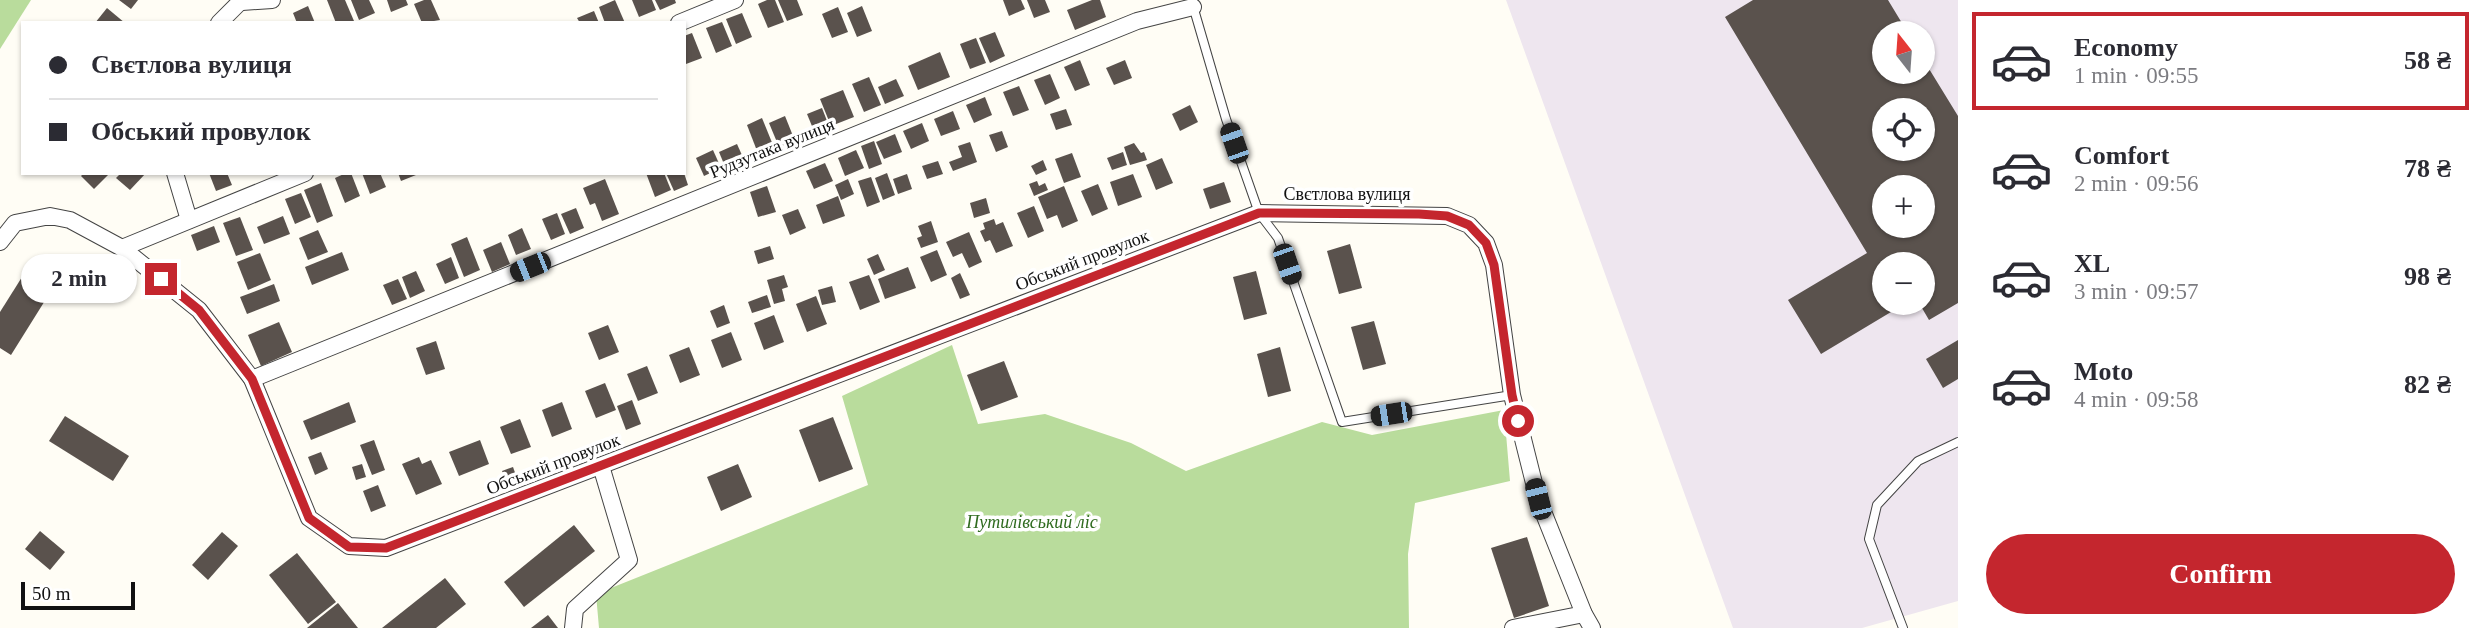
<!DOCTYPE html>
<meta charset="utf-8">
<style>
:root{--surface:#fff;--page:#f2f2f3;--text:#2b2b33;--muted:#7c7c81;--line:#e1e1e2;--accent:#c4262e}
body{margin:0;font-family:Georgia,serif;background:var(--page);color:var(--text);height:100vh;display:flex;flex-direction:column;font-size:26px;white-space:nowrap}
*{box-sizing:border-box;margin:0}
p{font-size:23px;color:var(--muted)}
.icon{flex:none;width:38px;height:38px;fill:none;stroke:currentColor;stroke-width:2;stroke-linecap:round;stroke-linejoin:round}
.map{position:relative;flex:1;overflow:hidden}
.side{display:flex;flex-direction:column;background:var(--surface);width:525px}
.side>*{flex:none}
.hud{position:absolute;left:21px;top:21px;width:665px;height:154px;border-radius:0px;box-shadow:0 2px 5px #0004;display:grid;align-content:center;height:154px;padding:0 28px;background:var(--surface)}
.needle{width:46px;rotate:343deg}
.controls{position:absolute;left:1872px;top:21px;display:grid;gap:14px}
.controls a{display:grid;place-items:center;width:63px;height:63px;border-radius:50%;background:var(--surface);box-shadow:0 2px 5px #0004;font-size:35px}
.scale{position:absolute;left:21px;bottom:18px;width:114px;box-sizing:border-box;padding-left:7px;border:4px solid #111;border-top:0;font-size:19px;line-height:24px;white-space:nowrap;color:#111;-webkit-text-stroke:5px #fff;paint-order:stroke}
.end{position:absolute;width:32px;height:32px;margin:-16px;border:9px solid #c4262e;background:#fff;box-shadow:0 0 0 4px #fff}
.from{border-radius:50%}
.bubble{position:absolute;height:49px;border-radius:24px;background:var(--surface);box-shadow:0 2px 5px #0004;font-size:23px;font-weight:700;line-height:49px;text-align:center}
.car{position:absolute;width:21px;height:42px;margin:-21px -10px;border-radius:9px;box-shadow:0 0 5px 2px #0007;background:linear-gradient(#222 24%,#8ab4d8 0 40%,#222 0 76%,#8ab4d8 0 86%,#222 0)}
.hud b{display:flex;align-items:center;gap:24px;height:66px;font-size:26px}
.hud b+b{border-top:2px solid var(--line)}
.hud i{width:18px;height:18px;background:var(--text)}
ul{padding:12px 0 0;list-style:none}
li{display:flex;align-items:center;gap:21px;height:98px;margin:0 14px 10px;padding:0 14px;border:4px solid transparent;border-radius:0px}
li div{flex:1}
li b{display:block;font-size:26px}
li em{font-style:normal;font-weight:700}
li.on{border-color:var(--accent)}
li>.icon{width:63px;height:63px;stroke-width:1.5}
.primary-button{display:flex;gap:14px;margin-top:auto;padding:14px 28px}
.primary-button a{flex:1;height:80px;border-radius:42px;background:var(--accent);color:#fff;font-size:28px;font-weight:700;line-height:80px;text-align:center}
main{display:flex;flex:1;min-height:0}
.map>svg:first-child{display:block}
</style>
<main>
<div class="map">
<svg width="1958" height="628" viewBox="0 0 1958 628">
<rect width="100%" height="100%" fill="#fffdf5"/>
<path fill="#eee6ef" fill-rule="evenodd" d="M1506,0H1958V601L1862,628H1733ZM1885,33H1923V72H1885ZM1885,110H1923V149H1885ZM1885,187H1923V226H1885ZM1885,264H1923V303H1885Z"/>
<g fill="#b9dc9c">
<path d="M0,0H31L0,49Z"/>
<path d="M952,345L978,424L1045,414L1131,443L1186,471L1322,422L1372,435L1504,410L1510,481L1415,503L1408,554L1409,628H599L596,594L868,485L842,396Z"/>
</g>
<g fill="#5a524d" fill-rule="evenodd">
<path d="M119,0H138L131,9Z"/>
<path d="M327,0H345L354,21L336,23Z"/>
<path d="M351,0H369L375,13L359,20Z"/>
<path d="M387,0H406L408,5L391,12Z"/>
<path d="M424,0H431L440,20L422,23L414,4Z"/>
<path d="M615,0L625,23H605L599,7Z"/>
<path d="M632,0H652L656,10L639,17Z"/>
<path d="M655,0H675L676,3L660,10Z"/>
<path d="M767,0H775L784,22L768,28L758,4Z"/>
<path d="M778,0H797L803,15L787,21Z"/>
<path d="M1003,0H1021L1025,9L1009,16Z"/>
<path d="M1027,0H1045L1050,12L1034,18Z"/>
<path d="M1092,0H1100L1106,17L1075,30L1067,10Z"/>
<path d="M1753,0H1888L1908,33H1885V72H1923V59L1958,116V303L1929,320L1919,303H1923V264H1885V303H1906L1821,354L1788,300L1867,253L1725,17ZM1885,110H1923V149H1885ZM1885,187H1923V226H1885Z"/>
<path d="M308,6L315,23H297L293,13Z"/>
<path d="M862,6L872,31L857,37L847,13Z"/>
<path d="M838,7L848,32L832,38L822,14Z"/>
<path d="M107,8L125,23H95Z"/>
<path d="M594,11L599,23H580L577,18Z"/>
<path d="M742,13L752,37L736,44L726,19Z"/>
<path d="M722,22L732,46L716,53L706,28Z"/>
<path d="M995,32L1005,56L990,63L979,38Z"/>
<path d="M692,33L702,58L686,64L684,36Z"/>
<path d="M976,38L986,63L970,69L960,44Z"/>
<path d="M940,52L950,77L918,90L908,66Z"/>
<path d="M1080,60L1090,85L1075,91L1064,67Z"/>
<path d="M1125,60L1132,78L1114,85L1106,68Z"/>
<path d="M1050,74L1060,98L1045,105L1034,80Z"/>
<path d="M869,77L881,105L864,112L852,84Z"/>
<path d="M896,79L904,96L885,104L878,87Z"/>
<path d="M1019,86L1029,110L1013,116L1003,92Z"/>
<path d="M843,90L854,117L831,126L820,99Z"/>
<path d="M985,97L992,115L974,123L966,105Z"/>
<path d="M1190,105L1198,122L1180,131L1172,114Z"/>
<path d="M822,108L829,126L814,131L807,114Z"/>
<path d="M1066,109L1072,125L1056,130L1050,114Z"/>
<path d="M953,111L960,129L941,136L934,119Z"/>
<path d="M785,116L795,141L779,147L769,123Z"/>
<path d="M762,118L775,150L759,156L747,125Z"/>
<path d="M922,123L929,141L911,149L903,131Z"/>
<path d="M1002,131L1008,147L996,152L989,135Z"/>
<path d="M895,134L902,152L884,159L876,142Z"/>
<path d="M874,141L882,164L869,169L861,146Z"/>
<path d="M970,142L977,162L953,171L949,162L962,157L958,146Z"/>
<path d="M1134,143L1141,153L1144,152L1147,160L1130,165L1124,147Z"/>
<path d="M737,144L745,162L726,169L719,152Z"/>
<path d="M713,150L721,168L704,176L696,158Z"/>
<path d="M856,150L864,168L845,176L838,158Z"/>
<path d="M1123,152L1127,165L1112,170L1107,158Z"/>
<path d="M1072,153L1081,177L1064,183L1055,159Z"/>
<path d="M1162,158L1173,183L1156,190L1146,165Z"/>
<path d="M1043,160L1047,170L1036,175L1031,166Z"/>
<path d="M938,161L943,174L927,179L922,166Z"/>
<path d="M825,163L833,181L814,189L806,171Z"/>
<path d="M84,173H110L94,189L81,176Z"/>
<path d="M121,173H146L130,190L116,178Z"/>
<path d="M209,173H227L232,185L216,191Z"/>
<path d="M346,173H351L360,196L345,203L335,178Z"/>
<path d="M362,173H380L386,187L370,194Z"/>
<path d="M398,173H421L401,181Z"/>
<path d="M646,173H664L671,190L655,197Z"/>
<path d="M666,173H684L688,185L674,191Z"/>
<path d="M887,173L895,195L883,200L875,178Z"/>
<path d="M907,174L912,189L898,194L893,179Z"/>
<path d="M1133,174L1142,197L1118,206L1110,182Z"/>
<path d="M871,177L880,202L867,207L858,181Z"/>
<path d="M605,179L619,214L602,221L595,203L590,205L583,188Z"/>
<path d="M848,179L854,194L841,200L835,185Z"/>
<path d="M1037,181L1039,186L1045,183L1048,190L1034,196L1029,184Z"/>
<path d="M1224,182L1231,202L1210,209L1203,189Z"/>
<path d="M321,183L333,216L317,223L304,190Z"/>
<path d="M1098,184L1108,209L1092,216L1081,191Z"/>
<path d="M767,186L776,212L758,217L750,192Z"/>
<path d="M1064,186L1078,221L1062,228L1057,215L1047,219L1038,197Z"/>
<path d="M301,193L311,217L295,224L285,199Z"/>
<path d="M838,196L845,216L823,224L816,205Z"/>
<path d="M986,198L990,213L974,218L970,203Z"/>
<path d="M1034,206L1044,231L1028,238L1017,213Z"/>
<path d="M576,208L584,228L570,234L561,214Z"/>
<path d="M798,209L806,228L790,235L782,215Z"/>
<path d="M557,213L565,234L551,240L542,219Z"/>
<path d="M283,216L290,234L264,244L257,227Z"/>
<path d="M240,217L253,250L236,256L223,223Z"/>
<path d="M994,219L996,225L1003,222L1013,246L996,253L990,240L985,242L980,231L985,229L983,223Z"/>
<path d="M931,221L938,242L921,248L917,238L922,236L918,226Z"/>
<path d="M214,226L220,242L197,251L191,235Z"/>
<path d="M522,228L531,249L516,255L508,235Z"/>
<path d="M318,230L328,252L308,260L299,238Z"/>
<path d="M969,232L982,262L969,268L962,253L953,257L946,242Z"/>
<path d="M467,237L480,270L464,277L451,244Z"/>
<path d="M501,242L510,264L492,272L483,250Z"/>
<path d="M1350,244L1362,288L1339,294L1327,251Z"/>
<path d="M770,246L774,259L758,264L754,251Z"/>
<path d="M937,250L947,275L931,282L920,257Z"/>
<path d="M342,252L349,270L312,285L305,267Z"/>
<path d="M260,253L271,280L248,290L237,262Z"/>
<path d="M878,254L885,270L874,275L867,259Z"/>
<path d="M451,257L459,278L445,284L436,264Z"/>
<path d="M34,258L61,275L11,355L0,348V312Z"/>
<path d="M908,267L916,288L885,299L878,279Z"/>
<path d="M416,271L425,291L410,298L402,277Z"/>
<path d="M1256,271L1267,314L1244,320L1233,277Z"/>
<path d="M960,273L970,295L960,299L951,278Z"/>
<path d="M784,275L788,287L782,289L785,301L774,304L767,280Z"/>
<path d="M869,275L880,302L860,310L849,282Z"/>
<path d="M398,279L407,299L392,305L383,285Z"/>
<path d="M274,284L280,301L247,314L240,297Z"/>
<path d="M832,286L836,302L822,305L818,290Z"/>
<path d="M767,295L771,307L752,313L748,302Z"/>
<path d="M816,296L827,324L807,332L796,304Z"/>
<path d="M724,305L730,323L717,328L710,311Z"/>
<path d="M774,315L784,342L764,350L754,323Z"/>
<path d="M1374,321L1386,364L1363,370L1351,327Z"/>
<path d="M279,322L292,352L261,366L248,335Z"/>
<path d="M608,325L619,352L599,360L588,333Z"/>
<path d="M731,332L742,360L722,368L711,340Z"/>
<path d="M1958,340V379L1943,388L1926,359Z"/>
<path d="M436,341L445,369L426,375L416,348Z"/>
<path d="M689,347L700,375L680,383L669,355Z"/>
<path d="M1280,347L1291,391L1268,397L1257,354Z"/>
<path d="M1004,361L1018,397L981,411L967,375Z"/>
<path d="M647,366L658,393L638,401L627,374Z"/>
<path d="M605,383L616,410L596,418L585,391Z"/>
<path d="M632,400L641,424L626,430L617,406Z"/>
<path d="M349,402L356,422L311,440L303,421Z"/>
<path d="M562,402L572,429L552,437L542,410Z"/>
<path d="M65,416L129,456L113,481L49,441Z"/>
<path d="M833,417L853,469L819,482L799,430Z"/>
<path d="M520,419L531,447L511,454L500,427Z"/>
<path d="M374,440L385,470L372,475L360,445Z"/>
<path d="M480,440L489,464L459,476L449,452Z"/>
<path d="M321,452L328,469L315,475L308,457Z"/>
<path d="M419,457L422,464L431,460L442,484L416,495L402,464Z"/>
<path d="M362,464L366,477L356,480L352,467Z"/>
<path d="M738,464L752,497L721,511L707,477Z"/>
<path d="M513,467L518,481L508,485L502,471Z"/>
<path d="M378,485L386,506L371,512L363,491Z"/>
<path d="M574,525L595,551L524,607L504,582Z"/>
<path d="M40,531L65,552L50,570L25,549Z"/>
<path d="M222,532L238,546L208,580L192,565Z"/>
<path d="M1527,537L1549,606L1514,618L1491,548Z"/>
<path d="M297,553L336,602L308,624L269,575Z"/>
<path d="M445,578L466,604L436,628H382Z"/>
<path d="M338,603L358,628H307Z"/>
<path d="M548,615L558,628H531Z"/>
</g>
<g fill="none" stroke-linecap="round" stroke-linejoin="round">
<g stroke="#444" stroke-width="10">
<g id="service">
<path d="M1193,6L1226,119L1259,213L1278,238L1342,422L1512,395"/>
<path d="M1903,628L1869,539L1877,505L1918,461L1958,442"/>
</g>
</g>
<g stroke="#444" stroke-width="18">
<g id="minor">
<path d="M242,2L272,0"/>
<path d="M219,23L242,0"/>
<path d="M679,23L735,0"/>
<path d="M175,173L189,220"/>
<path d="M0,242L15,223L50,216L70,220L122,248L199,310L252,379L309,518L349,546L386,548L1259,213L1447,216L1469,225L1486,243L1494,265L1512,395L1538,499L1584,614L1592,628"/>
<path d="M122,248L305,173"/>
<path d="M252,379L1137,21L1193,7"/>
<path d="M573,628L575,609L629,560L601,466"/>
<path d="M1513,628L1584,614"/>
</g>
</g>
<use href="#service" stroke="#fff" stroke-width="8"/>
<use href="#minor" stroke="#fff" stroke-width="16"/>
</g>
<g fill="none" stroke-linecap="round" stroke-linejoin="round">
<path stroke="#c4262e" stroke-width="9" d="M161,279L199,310L252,379L309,518L349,547L386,548L1259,213L1419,214L1447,216L1469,225L1486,243L1494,265L1512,395L1518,421"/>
</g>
<g text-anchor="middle" stroke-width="7" stroke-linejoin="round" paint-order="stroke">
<g font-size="18" fill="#111" stroke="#fff">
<text transform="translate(772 148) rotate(-22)" y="6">Рудзутака вулиця</text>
<text x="1347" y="200">Свєтлова вулиця</text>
<text transform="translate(1082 260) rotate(-21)" y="6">Обський провулок</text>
<text transform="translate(553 464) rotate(-21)" y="6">Обський провулок</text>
</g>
<g font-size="18" font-style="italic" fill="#2f6b1f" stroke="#fff">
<text x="1032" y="528">Путилівський ліс</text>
</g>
</g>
</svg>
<div class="controls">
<a><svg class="needle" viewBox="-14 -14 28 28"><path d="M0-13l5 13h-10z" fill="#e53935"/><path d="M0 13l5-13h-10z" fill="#7c7c81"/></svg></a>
<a><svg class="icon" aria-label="locate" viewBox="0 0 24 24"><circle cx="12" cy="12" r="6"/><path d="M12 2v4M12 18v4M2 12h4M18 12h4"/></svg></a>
<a>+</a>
<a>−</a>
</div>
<div class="scale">50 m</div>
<i class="end from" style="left:1518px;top:421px"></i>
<i class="end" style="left:161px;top:279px"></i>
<div class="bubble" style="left:21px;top:254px;width:116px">2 min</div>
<i class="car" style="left:1234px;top:143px;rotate:341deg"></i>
<i class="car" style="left:1287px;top:264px;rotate:161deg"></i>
<i class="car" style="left:530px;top:267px;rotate:248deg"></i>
<i class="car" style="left:1391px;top:414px;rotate:261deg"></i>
<i class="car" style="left:1538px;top:499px;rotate:346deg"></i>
<div class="hud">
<b><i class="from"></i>Свєтлова вулиця</b>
<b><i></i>Обський провулок</b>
</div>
</div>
<section class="side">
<ul>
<li class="on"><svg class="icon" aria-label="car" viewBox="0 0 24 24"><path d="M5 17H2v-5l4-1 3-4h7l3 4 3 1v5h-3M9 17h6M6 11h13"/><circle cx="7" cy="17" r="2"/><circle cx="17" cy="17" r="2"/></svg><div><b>Economy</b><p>1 min · 09:55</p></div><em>58 ₴</em></li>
<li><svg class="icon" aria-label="car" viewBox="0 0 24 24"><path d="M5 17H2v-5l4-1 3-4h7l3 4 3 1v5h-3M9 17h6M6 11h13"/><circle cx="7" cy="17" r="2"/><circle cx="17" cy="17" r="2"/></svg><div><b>Comfort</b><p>2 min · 09:56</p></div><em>78 ₴</em></li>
<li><svg class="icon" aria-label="car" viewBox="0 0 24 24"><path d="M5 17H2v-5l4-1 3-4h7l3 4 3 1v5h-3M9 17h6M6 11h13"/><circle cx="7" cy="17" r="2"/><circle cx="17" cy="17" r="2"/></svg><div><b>XL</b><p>3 min · 09:57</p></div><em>98 ₴</em></li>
<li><svg class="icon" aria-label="car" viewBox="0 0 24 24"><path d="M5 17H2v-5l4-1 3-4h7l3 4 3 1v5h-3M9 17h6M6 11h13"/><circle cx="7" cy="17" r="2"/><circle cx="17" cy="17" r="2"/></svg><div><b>Moto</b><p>4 min · 09:58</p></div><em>82 ₴</em></li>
</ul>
<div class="primary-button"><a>Confirm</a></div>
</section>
</main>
